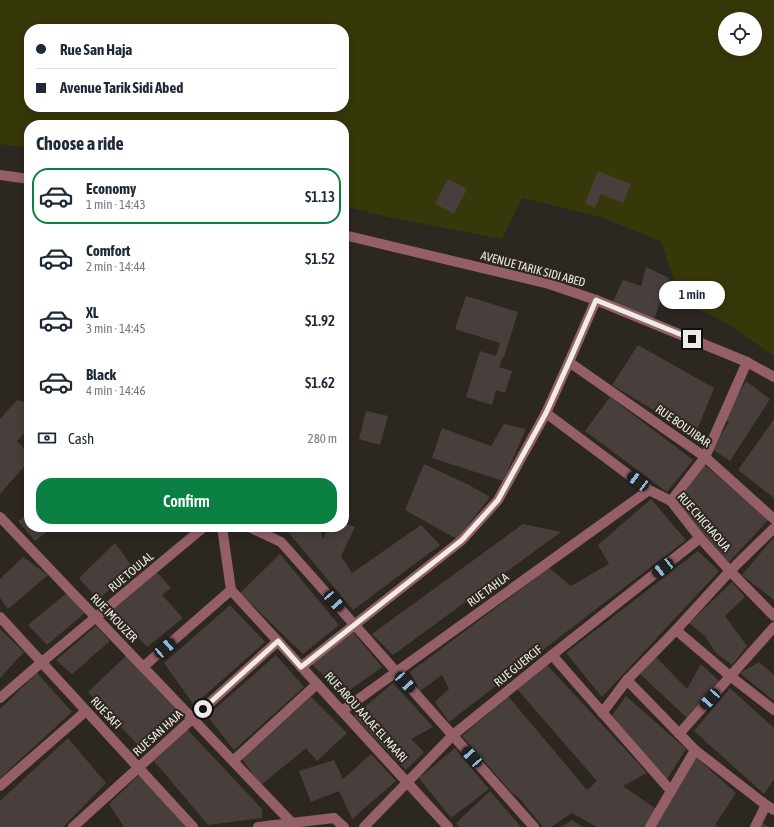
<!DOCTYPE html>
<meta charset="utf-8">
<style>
:root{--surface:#fff;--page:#f6f6f7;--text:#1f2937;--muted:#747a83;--line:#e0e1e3;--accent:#0b8043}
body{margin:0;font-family:"Asap Condensed",sans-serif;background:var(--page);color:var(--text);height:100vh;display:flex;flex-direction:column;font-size:15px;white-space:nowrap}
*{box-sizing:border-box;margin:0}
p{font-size:13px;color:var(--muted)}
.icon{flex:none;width:22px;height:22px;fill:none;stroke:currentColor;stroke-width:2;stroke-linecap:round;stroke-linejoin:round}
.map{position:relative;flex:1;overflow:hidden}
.panel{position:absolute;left:24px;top:120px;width:325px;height:412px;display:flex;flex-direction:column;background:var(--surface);border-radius:16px;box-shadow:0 2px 10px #0003}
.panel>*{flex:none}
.top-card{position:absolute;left:24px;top:24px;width:325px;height:88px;border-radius:16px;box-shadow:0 2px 10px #0003;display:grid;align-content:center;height:88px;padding:0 12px;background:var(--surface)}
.buttons{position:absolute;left:718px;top:12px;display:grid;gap:8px}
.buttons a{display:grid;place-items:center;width:44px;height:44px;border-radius:50%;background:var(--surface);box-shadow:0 2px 10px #0003;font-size:20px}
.end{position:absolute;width:18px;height:18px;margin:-9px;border:5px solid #efece8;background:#111;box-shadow:0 0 0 2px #111}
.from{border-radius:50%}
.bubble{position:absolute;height:28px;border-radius:14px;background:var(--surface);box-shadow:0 2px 10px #0003;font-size:13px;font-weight:600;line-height:28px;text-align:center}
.car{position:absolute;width:12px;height:24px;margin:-12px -6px;border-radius:5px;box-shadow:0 0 3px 1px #0007;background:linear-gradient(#222 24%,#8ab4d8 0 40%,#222 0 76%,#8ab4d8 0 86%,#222 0)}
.top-card b{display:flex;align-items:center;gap:14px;height:38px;font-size:15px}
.top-card b+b{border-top:1px solid var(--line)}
.top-card i{width:10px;height:10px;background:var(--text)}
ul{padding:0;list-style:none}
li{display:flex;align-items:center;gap:12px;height:56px;margin:0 8px 6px;padding:0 4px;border:2px solid transparent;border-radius:16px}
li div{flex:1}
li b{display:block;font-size:15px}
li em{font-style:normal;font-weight:600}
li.current{border-color:var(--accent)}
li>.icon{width:36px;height:36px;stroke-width:1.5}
h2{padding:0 12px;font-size:18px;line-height:48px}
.pay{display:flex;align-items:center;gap:10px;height:44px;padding:0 12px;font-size:15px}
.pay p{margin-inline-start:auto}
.primary-button{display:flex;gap:8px;margin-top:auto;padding:8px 12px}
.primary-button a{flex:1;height:46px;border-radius:16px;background:var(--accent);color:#fff;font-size:16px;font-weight:600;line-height:46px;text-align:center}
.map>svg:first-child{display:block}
</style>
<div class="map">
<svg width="774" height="827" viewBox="0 0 774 827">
<rect width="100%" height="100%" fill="#2c2721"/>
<path fill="#363809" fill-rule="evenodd" d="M0,0H774V356L725,322L681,302L661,241L600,217L522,198L502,239L388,217L344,206V125H29V148L0,144ZM725,19H755V49H725ZM29,29H344V107H29Z"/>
<g fill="#483f3c">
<path d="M598,171L631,184L623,203L601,194L595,208L585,203Z"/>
<path d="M448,179L467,189L454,214L435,204Z"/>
<path d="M646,267L669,278L654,319L612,304L623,280L641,286Z"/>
<path d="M466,296L518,312L504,357H503L499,367L512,371L505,393L496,390L492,405L466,397L480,351L496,356L500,343L455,329Z"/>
<path d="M638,345L714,388L695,435L612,385Z"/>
<path d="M746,381L770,399L730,461L712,449L729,422L724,419Z"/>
<path d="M610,397L693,460L667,492L585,431Z"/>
<path d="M17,400L29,403V429L17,441L29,453V461L0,494V419Z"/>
<path d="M366,411L388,416L380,445L359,439Z"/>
<path d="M774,419V498L738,470Z"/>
<path d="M504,424L526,429L503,481L432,458L442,428L491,446Z"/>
<path d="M344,443L347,444L345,456H344Z"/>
<path d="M702,463L769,519L729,562L674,503Z"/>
<path d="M424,464L469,485L490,497L457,539L405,510Z"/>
<path d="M651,499L686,540L449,722L435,702L449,689L442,675L420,691L410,672L549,568L571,586L609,564L598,545Z"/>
<path d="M29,513V527H53L35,541L18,521Z"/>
<path d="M344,523L355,527L341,556L352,573L421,525L440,545L353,610L284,527H320L323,539L329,527H344Z"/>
<path d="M523,524L561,532L393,655L372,634Z"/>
<path d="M774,537V600L742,575Z"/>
<path d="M115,543L134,569L98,600L79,578Z"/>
<path d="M698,551L719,571L602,697L566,653Z"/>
<path d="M280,554L339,625L303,654L240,593Z"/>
<path d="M23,557L48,575L8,609L0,598V579Z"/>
<path d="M154,569L171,588L162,595L183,618L147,647L111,608Z"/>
<path d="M732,582L745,597L725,616L747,646L732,665L716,653L705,636L689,623Z"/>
<path d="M69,591L86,612L47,645L28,625Z"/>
<path d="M230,605L265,642L194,705L164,663Z"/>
<path d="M96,626L110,641L72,674L56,660Z"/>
<path d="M0,629L24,652L0,678Z"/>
<path d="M353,632L382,667L343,695L312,664Z"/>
<path d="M127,655L176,709L139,746L88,692Z"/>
<path d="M276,655L304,687L234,750L207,716Z"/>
<path d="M656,657L687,689L701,664L719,681L687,718L640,674Z"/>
<path d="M759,662L774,675V701L740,673Z"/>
<path d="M547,665L647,773L623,786L656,809L646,827H597L572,813L551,827H543L528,809L520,799L512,793L462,736L508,696L587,790L597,781L517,689Z"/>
<path d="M37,673L72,712L0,778V709Z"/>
<path d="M393,683L433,727L411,739L424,752L406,770L354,716Z"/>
<path d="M730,688L774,728V779L764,794L694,731Z"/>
<path d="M626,696L686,749L667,779L611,717Z"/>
<path d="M311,697L347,733L317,761L306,748L261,785L242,759Z"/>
<path d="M187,729L262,809V818L208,825L154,761Z"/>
<path d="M68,738L106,783L63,827H0V801Z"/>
<path d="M455,748L489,789L451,818L419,778Z"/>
<path d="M371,754L396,781L352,819L339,791L311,802L299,771L334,760L343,779Z"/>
<path d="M696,757L736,793L715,825L719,827H655Z"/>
<path d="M139,775L188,827H124L109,804Z"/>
<path d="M490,791L521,827H459L456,823Z"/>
<path d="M572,820L582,827H561Z"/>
<path d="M762,823L769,827H760Z"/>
</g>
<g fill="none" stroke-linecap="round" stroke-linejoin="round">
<g stroke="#945f68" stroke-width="10">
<path d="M569,362L705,457L774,519"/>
<path d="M546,413L649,490L671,501L700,538L730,571L774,616"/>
<path d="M671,501L705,457L747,362"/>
<path d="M0,517L292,823"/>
<path d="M222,527L231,590"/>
<path d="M249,527L281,542L534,827"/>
<path d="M231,590L448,827"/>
<path d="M0,617L193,827"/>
<path d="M676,630L730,676L774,710"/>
<path d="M552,655L671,791"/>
<path d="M143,667L231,590"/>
<path d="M301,667L462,540L498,500L546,413L569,362L596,300"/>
<path d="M627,680L695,750L766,805L774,810"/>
<path d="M0,698L42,662L204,527"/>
<path d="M342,711L649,490"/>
<path d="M602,713L627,680L676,630L730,571L774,528"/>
<path d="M679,734L774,627"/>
<path d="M233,761L317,684"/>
<path d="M0,786L86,711"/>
<path d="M73,827L278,641"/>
<path d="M258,827L334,818L344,827"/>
<path d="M364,827L453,735L552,655L700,538"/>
<path d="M650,827L695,750"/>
<path d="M755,827L766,805"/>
</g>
<g stroke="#945f68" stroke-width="10">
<path d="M0,175L29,179"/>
<path d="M344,235L549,284L596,300L747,362L774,377"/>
</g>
</g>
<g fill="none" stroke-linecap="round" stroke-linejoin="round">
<path stroke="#efece8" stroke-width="5" d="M203,709L278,641L301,667L462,540L498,500L546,413L569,362L596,300L692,339"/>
</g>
<g text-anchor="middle" stroke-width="4" stroke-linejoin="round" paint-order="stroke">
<g font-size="12" fill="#efece8" stroke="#2c2721">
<text transform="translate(533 269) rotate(15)" y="4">AVENUE TARIK SIDI ABED</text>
<text transform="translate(683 426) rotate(35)" y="4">RUE BOUJIBAR</text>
<text transform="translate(704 522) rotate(49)" y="4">RUE CHICHAOUA</text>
<text transform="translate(131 572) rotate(-40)" y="4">RUE TOULAL</text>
<text transform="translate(488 590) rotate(-36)" y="4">RUE TAHLA</text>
<text transform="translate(114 618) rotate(46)" y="4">RUE IMOUZER</text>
<text transform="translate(518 666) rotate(-39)" y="4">RUE GUERCIF</text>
<text transform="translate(106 713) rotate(47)" y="4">RUE SAFI</text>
<text transform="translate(366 717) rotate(48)" y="4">RUE ABOU AALAE EL MAARI</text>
<text transform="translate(158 733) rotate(-42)" y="4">RUE SAN HAJA</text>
</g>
</g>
</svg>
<div class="buttons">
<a><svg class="icon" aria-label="locate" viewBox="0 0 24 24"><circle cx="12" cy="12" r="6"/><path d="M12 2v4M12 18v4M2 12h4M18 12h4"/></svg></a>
</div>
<i class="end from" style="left:203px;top:709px"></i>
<i class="end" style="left:692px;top:339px"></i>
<div class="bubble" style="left:659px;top:281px;width:66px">1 min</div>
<i class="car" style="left:638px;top:481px;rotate:307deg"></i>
<i class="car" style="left:663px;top:568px;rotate:232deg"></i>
<i class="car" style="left:334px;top:601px;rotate:138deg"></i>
<i class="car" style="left:165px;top:648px;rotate:49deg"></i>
<i class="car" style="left:405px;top:682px;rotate:138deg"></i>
<i class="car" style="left:710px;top:699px;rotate:222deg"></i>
<i class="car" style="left:472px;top:757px;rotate:318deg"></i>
<div class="top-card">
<b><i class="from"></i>Rue San Haja</b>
<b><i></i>Avenue Tarik Sidi Abed</b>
</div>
<section class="panel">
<h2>Choose a ride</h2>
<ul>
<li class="current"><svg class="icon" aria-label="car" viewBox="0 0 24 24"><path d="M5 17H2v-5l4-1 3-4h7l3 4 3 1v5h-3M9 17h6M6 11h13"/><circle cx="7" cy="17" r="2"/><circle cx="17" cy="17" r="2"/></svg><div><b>Economy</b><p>1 min · 14:43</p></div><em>$1.13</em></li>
<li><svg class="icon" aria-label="car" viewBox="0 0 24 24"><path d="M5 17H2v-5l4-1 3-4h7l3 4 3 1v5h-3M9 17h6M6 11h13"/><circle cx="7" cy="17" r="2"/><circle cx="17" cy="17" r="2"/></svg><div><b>Comfort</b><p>2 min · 14:44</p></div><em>$1.52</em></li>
<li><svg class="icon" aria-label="car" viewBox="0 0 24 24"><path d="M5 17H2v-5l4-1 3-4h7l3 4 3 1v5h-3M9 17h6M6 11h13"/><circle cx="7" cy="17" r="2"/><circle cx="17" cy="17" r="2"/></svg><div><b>XL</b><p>3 min · 14:45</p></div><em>$1.92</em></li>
<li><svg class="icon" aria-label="car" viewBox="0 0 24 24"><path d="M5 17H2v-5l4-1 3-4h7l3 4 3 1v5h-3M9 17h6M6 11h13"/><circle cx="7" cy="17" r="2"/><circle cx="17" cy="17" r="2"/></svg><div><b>Black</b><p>4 min · 14:46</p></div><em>$1.62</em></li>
</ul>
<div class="pay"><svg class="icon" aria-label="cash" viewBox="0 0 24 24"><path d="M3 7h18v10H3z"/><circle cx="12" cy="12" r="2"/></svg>Cash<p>280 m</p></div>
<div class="primary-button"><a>Confirm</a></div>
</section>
</div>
